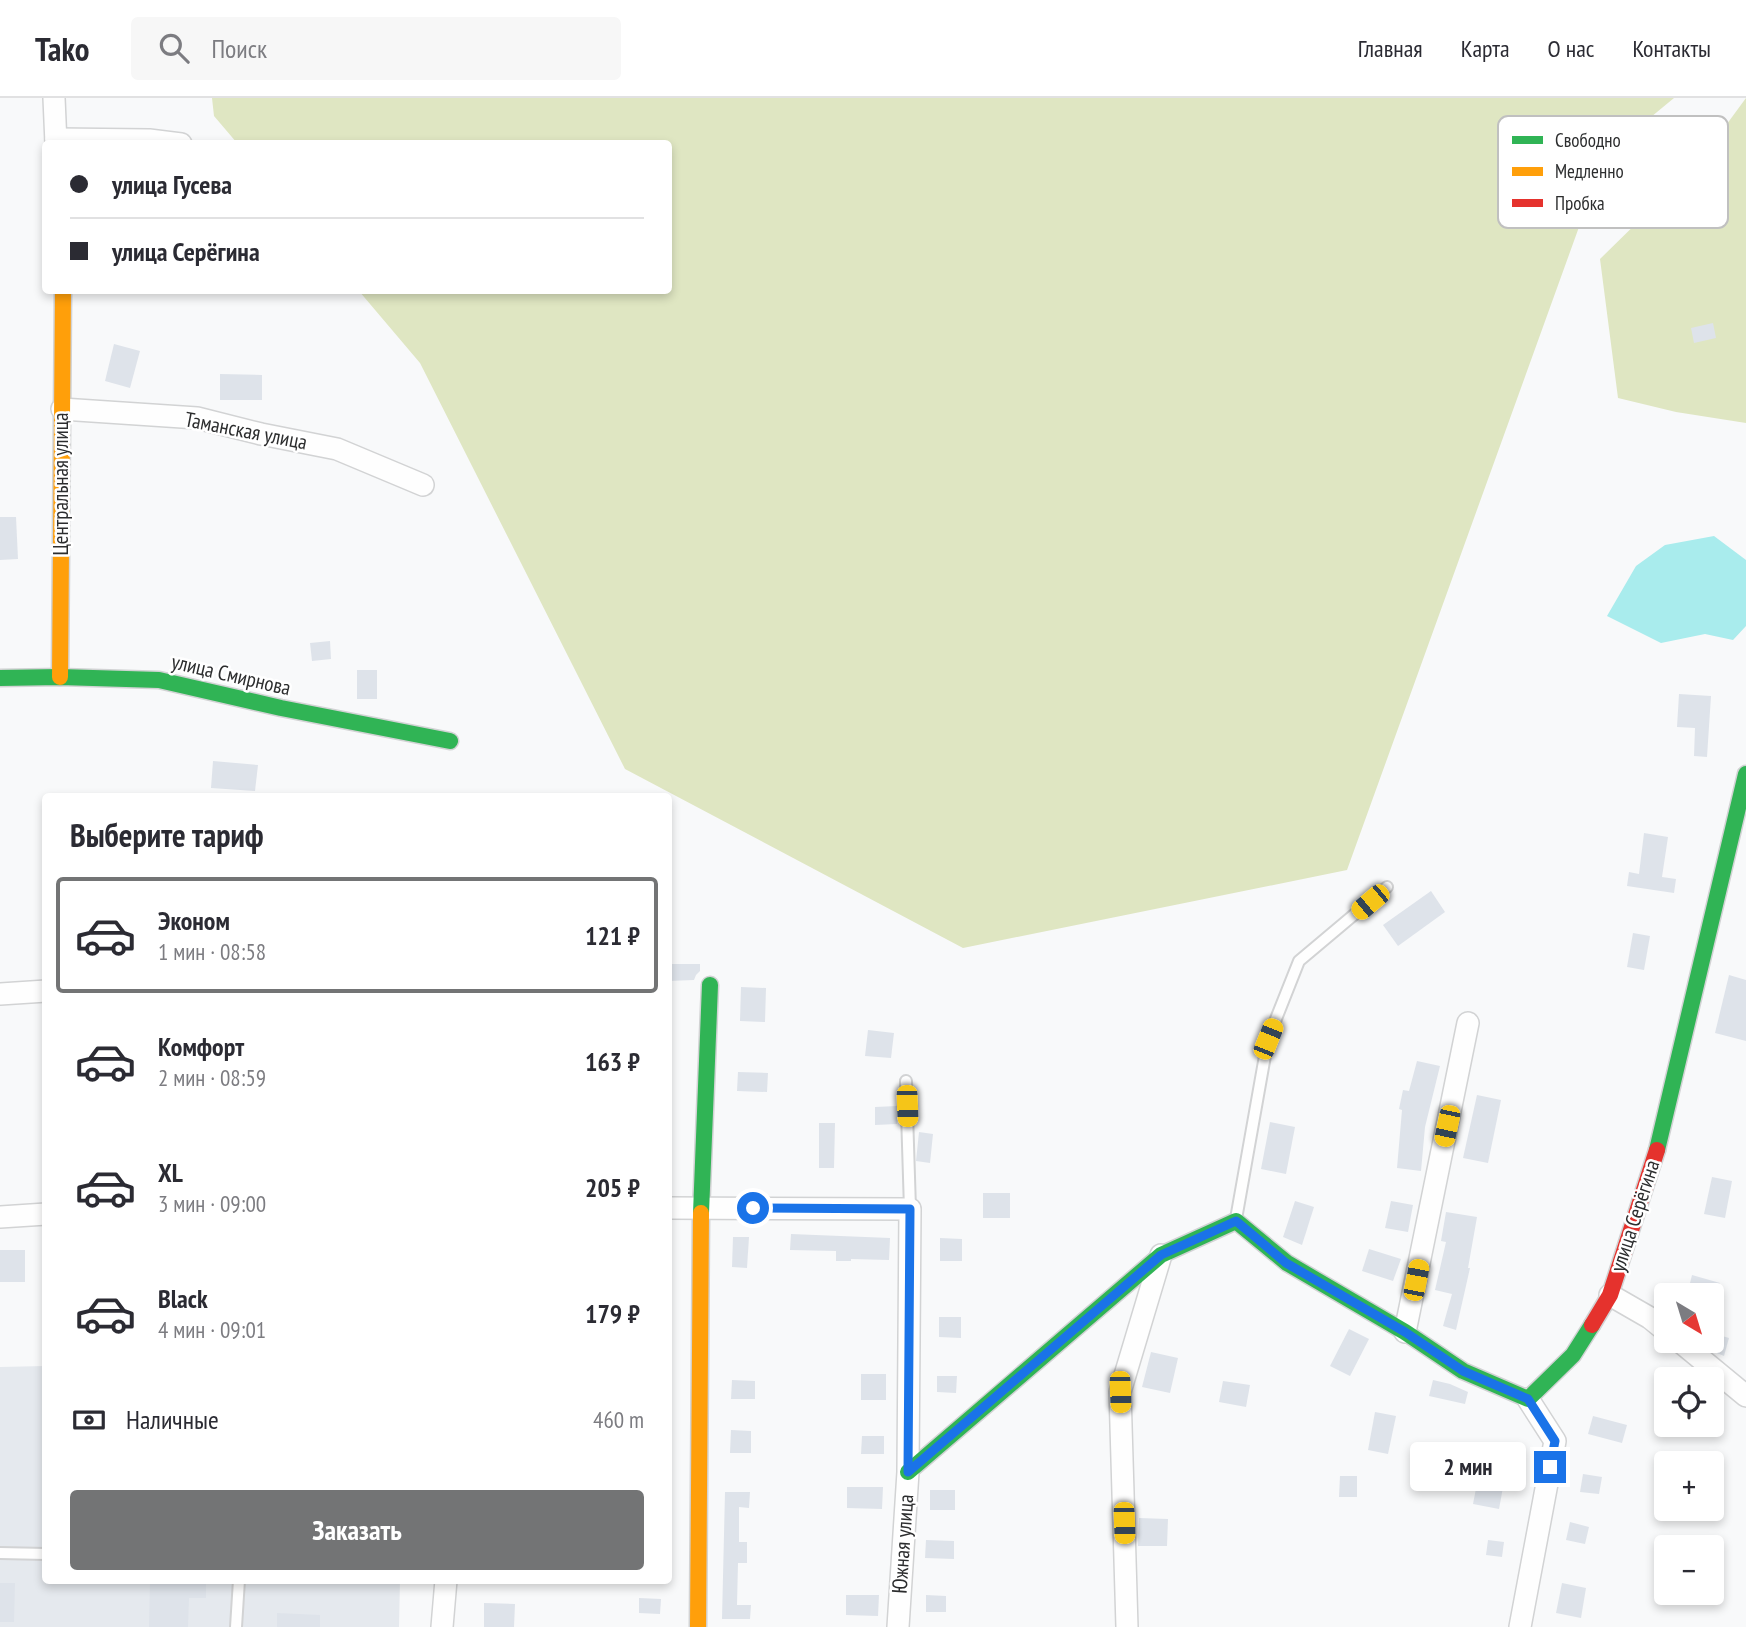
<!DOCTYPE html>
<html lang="ru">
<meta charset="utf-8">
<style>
:root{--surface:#fff;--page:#f7f7f7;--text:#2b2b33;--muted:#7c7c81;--line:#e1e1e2;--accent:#737475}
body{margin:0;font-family:"PT Sans Narrow",sans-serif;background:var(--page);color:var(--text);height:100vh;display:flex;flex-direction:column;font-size:26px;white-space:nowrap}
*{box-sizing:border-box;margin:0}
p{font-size:23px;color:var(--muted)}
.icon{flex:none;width:38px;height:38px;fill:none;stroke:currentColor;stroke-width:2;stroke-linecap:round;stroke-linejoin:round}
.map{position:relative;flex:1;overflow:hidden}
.drawer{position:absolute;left:42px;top:695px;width:630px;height:791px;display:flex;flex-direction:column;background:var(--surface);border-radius:7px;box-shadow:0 4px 10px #0003}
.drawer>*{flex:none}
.banner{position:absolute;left:42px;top:42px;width:630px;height:154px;border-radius:7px;box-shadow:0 4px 10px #0003;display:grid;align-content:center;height:154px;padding:0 28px;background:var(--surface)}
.needle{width:46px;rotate:142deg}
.buttons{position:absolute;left:1654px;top:1185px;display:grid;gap:14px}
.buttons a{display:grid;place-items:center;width:70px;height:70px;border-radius:7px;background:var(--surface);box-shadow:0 4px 10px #0003;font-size:35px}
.end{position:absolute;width:32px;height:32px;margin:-16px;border:9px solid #1a73e8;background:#fff;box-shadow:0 0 0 4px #fff}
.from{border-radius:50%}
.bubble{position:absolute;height:49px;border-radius:7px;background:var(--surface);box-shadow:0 4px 10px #0003;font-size:23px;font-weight:800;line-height:49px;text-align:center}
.car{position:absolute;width:21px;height:42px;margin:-21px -10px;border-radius:9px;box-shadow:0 0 5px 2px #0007;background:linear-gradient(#f5c518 24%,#345 0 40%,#f5c518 0 76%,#345 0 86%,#f5c518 0)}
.banner b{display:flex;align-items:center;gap:24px;height:66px;font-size:26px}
.banner b+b{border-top:2px solid var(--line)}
.banner i{width:18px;height:18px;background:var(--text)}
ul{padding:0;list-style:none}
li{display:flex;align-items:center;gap:21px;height:116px;margin:0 14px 10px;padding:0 14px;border:4px solid transparent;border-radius:7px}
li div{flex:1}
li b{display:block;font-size:26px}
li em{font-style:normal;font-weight:800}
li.current{border-color:var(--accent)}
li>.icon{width:63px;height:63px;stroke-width:1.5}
h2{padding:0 28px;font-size:32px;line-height:84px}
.pay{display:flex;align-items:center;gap:18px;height:77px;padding:0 28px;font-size:26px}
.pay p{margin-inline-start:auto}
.button{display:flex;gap:14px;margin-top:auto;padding:14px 28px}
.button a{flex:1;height:80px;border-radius:7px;background:var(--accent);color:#fff;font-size:28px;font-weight:800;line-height:80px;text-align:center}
header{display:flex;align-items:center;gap:42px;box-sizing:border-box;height:98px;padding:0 35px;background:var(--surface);border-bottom:2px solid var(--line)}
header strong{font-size:33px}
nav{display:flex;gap:38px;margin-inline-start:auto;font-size:24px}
.search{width:490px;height:63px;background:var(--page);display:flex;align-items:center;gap:18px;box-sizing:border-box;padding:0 24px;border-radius:7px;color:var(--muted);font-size:26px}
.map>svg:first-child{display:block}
</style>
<header>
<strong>Tako</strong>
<div class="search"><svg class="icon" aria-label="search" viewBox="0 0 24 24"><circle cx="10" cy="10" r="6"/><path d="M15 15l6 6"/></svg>Поиск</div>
<nav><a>Главная</a><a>Карта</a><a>О нас</a><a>Контакты</a></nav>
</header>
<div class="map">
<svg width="1746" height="1529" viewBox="0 0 1746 1529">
<rect width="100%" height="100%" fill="#f8f9fa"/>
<path fill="#e5e9ee" d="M45,1268L46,1482H400L399,1529H0V1269Z"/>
<g fill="#dfe6c2">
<path d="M212,0H1674L1605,57L1347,772L963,850L625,671L420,265L359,193L668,192V46L237,45L214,18Z"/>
<path d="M1746,0V325L1676,314L1618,300L1600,161L1699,64Z"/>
</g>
<path fill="#a9eced" d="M1714,438L1746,462V528L1733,542L1705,536L1661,545L1607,518L1636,468L1665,447Z"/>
<g fill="#dee3ea">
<path d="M1713,225L1716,240L1694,245L1691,230Z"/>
<path d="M114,246L140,253L130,290L105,283Z"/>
<path d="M220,276L262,277V302H220Z"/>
<path d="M0,419H16L18,461L0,462Z"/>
<path d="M330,543L331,561L312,563L310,545Z"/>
<rect x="357" y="572" width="20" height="29"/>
<path d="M1679,596L1711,598L1707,659L1694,658L1695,630L1677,629Z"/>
<path d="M213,663L258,667L255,693L211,690Z"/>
<path d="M1644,735L1668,739L1662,779L1676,781L1674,795L1627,788L1629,774L1639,776Z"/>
<path d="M1431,793L1445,814L1398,848L1383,827Z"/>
<path d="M1633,835L1650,838L1644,872L1627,869Z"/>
<path d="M668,866H700V873L696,877L694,882L668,883Z"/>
<path d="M1729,877L1746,882V943L1715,935Z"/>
<path d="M741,889L766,890L765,924L740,923Z"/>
<path d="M868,932L894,935L891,960L865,958Z"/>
<path d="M1417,963L1440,968L1425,1029L1421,1073L1397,1070L1402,1012L1399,1011L1403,992L1409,993Z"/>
<path d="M738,974L768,975L767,994L737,993Z"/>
<path d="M1477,997L1501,1002L1488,1065L1463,1060Z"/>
<path d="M897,1008V1026L875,1027V1009Z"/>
<path d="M1270,1024L1295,1029L1286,1076L1261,1071Z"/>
<path d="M819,1025H835L834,1070H819Z"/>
<path d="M919,1034L933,1036L930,1065L916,1063Z"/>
<path d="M1712,1079L1732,1083L1725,1120L1704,1116Z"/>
<rect x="983" y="1095" width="27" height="25"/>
<path d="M1295,1103L1314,1109L1302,1147L1283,1139Z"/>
<path d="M1391,1103L1413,1107L1408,1134L1385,1130Z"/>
<path d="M1446,1114L1477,1119L1468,1170H1470L1456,1232L1443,1228L1452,1196L1435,1192L1446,1144L1441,1143Z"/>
<path d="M791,1136L890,1140L889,1162L851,1161V1163H836V1153L790,1152Z"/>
<path d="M733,1139H749L747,1170L732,1169Z"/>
<path d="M940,1140L962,1141V1163H940Z"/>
<path d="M1369,1151L1401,1161L1393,1183L1362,1173Z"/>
<rect x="0" y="1152" width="25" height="32"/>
<path d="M1692,1177L1720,1185L1717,1197H1687Z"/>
<path d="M939,1219H961V1240L939,1239Z"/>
<path d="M1349,1231L1369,1241L1350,1278L1330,1268Z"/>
<path d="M1712,1235L1729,1240L1724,1258L1712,1253Z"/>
<path d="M1151,1254L1178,1260L1170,1295L1142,1289Z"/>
<rect x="861" y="1276" width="25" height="26"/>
<path d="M937,1278H957L956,1295L937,1294Z"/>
<path d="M732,1282L755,1283V1301H731Z"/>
<path d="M1433,1282L1450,1286L1468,1294L1465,1306L1429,1298Z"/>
<path d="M1223,1283L1250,1287L1246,1309L1219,1304Z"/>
<path d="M1375,1314L1396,1318L1388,1356L1368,1352Z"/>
<path d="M1593,1318L1627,1327L1622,1345L1588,1336Z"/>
<path d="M731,1332L751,1333V1355H730Z"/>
<path d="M862,1338H884V1356H861Z"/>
<path d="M1499,1344L1522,1348L1519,1362L1496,1358Z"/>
<path d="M1583,1376L1602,1379L1599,1396L1580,1394Z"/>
<path d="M1340,1378H1357V1399H1339Z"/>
<path d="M1478,1380L1504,1384L1499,1411L1473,1406Z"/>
<path d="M847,1389H883L882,1411L847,1410Z"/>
<rect x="930" y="1392" width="25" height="20"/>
<path d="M725,1394H750L749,1410L739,1409V1444H747V1465H738L737,1507H751L750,1521H722Z"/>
<path d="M1139,1420L1168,1421L1167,1448H1138Z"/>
<path d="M1570,1424L1589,1429L1585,1446L1566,1442Z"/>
<path d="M926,1442L954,1443V1461L925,1460Z"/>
<path d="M1488,1442L1504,1444L1502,1459L1486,1457Z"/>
<path d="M150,1482H206V1500H189L188,1529H149Z"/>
<path d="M0,1485H15L14,1524H0Z"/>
<path d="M1562,1485L1586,1490L1581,1520L1556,1515Z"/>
<path d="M846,1497H879L878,1518L846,1517Z"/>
<path d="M926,1497L946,1498V1514H926Z"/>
<path d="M639,1500L661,1501L660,1516L639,1515Z"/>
<path d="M484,1505L515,1506L514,1529H484Z"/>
<path d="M277,1515L320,1517V1529H277Z"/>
</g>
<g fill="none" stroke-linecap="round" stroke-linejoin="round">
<g stroke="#d2d3d4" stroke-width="14">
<g id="lane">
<path d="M906,983L910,1111"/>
<path d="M1236,1121L1268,941L1299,863L1387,789"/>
<path d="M0,1455L46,1456"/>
<path d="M236,1529L239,1482"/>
</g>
</g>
<g stroke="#d2d3d4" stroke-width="24">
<g id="street">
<path d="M54,0L56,46"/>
<path d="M56,41L149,42L181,46"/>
<path d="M62,311L197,320L261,336L337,351L423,387"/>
<path d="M0,896L46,893"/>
<path d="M668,1110L910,1111L908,1374L898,1529"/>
<path d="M0,1119L46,1116"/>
<path d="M1610,1197L1650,1220L1666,1233"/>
<path d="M1405,1234L1468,925"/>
<path d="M1678,1242L1746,1298"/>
<path d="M442,1529L446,1482"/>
<path d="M1127,1529L1120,1294L1161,1157"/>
<path d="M1520,1529L1555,1343L1528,1301"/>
</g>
</g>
<g stroke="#d2d3d4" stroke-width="19">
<g id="fast">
<path d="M0,580L60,579L159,582L281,610L450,643"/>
<path d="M1657,1052L1746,676"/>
<path d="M701,1115L710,887"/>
<path d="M908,1374L1161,1157L1236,1123L1287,1165L1405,1234L1463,1273L1528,1301L1573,1257L1592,1227"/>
</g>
</g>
<g stroke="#d2d3d4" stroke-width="19">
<g id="slow">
<path d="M60,579L63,192"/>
<path d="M698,1529L701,1115"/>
</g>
</g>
<g stroke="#d2d3d4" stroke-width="19">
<path id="jam" d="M1592,1227L1610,1197L1657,1052"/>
</g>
<use href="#lane" stroke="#fefefe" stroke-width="10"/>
<use href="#street" stroke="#fefefe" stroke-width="21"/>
<use href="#fast" stroke="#30b455" stroke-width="16"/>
<use href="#slow" stroke="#ff9f0a" stroke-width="16"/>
<use href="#jam" stroke="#e5322d" stroke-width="16"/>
</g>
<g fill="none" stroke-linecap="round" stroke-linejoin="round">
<path stroke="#1a73e8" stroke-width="9" d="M753,1110L910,1111L908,1374L1161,1157L1236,1123L1286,1165L1405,1234L1463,1273L1528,1301L1555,1343L1550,1369"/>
</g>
<g text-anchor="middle" stroke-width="5" stroke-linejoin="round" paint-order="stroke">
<g font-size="21" fill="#2c2d2e" stroke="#fff">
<text transform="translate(246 333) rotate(11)" y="7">Таманская улица</text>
<text transform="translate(61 386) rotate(-90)" y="7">Центральная улица</text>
<text transform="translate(231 577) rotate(13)" y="7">улица Смирнова</text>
<text transform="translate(1635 1118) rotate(-72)" y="7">улица Серёгина</text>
<text transform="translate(903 1446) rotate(-86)" y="7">Южная улица</text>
</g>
</g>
<rect x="1498" y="18" width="230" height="112" rx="10" fill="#fff" stroke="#c0c0c0" stroke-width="2"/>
<rect x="1512" y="38" width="31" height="8" fill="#30b455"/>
<rect x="1512" y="69" width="31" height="9" fill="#ff9f0a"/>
<rect x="1512" y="101" width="31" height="8" fill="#e5322d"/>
<g font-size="19" fill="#2c2d2e">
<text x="1555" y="49">Свободно</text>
<text x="1555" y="80">Медленно</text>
<text x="1555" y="112">Пробка</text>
</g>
</svg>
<div class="buttons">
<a><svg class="needle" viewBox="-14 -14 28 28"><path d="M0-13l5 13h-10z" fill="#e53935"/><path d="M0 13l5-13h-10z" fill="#7c7c81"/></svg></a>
<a><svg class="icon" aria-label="locate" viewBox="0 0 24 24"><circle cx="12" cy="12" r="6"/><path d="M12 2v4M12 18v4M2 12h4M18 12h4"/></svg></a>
<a>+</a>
<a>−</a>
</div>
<i class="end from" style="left:753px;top:1110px"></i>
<i class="end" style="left:1550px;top:1369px"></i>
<div class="bubble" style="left:1410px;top:1344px;width:116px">2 мин</div>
<i class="car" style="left:1370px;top:804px;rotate:230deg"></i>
<i class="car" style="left:1268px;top:941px;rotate:22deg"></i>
<i class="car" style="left:907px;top:1008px;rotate:178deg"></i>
<i class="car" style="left:1447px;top:1028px;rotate:192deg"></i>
<i class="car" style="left:1416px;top:1182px;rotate:11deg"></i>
<i class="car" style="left:1120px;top:1294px;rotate:178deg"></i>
<i class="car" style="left:1124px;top:1425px;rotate:178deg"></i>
<div class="banner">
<b><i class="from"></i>улица Гусева</b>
<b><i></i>улица Серёгина</b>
</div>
<section class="drawer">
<h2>Выберите тариф</h2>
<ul>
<li class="current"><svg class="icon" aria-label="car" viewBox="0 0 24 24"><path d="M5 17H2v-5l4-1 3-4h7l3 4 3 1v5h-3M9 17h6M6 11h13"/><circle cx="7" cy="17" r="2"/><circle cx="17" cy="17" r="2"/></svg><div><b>Эконом</b><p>1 мин · 08:58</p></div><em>121 ₽</em></li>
<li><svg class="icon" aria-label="car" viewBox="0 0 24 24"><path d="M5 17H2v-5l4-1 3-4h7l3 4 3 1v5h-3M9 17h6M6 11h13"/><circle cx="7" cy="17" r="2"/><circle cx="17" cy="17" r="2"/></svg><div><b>Комфорт</b><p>2 мин · 08:59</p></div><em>163 ₽</em></li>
<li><svg class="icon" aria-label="car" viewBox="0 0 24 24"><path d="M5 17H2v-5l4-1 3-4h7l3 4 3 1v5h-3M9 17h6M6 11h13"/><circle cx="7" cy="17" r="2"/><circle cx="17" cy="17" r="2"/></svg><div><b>XL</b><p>3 мин · 09:00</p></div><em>205 ₽</em></li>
<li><svg class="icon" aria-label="car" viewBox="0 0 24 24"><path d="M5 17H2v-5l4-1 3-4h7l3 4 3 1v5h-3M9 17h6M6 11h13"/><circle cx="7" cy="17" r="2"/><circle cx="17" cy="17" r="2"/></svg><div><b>Black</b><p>4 мин · 09:01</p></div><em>179 ₽</em></li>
</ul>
<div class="pay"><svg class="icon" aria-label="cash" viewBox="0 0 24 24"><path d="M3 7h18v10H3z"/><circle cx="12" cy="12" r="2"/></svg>Наличные<p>460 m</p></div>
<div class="button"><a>Заказать</a></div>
</section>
</div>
